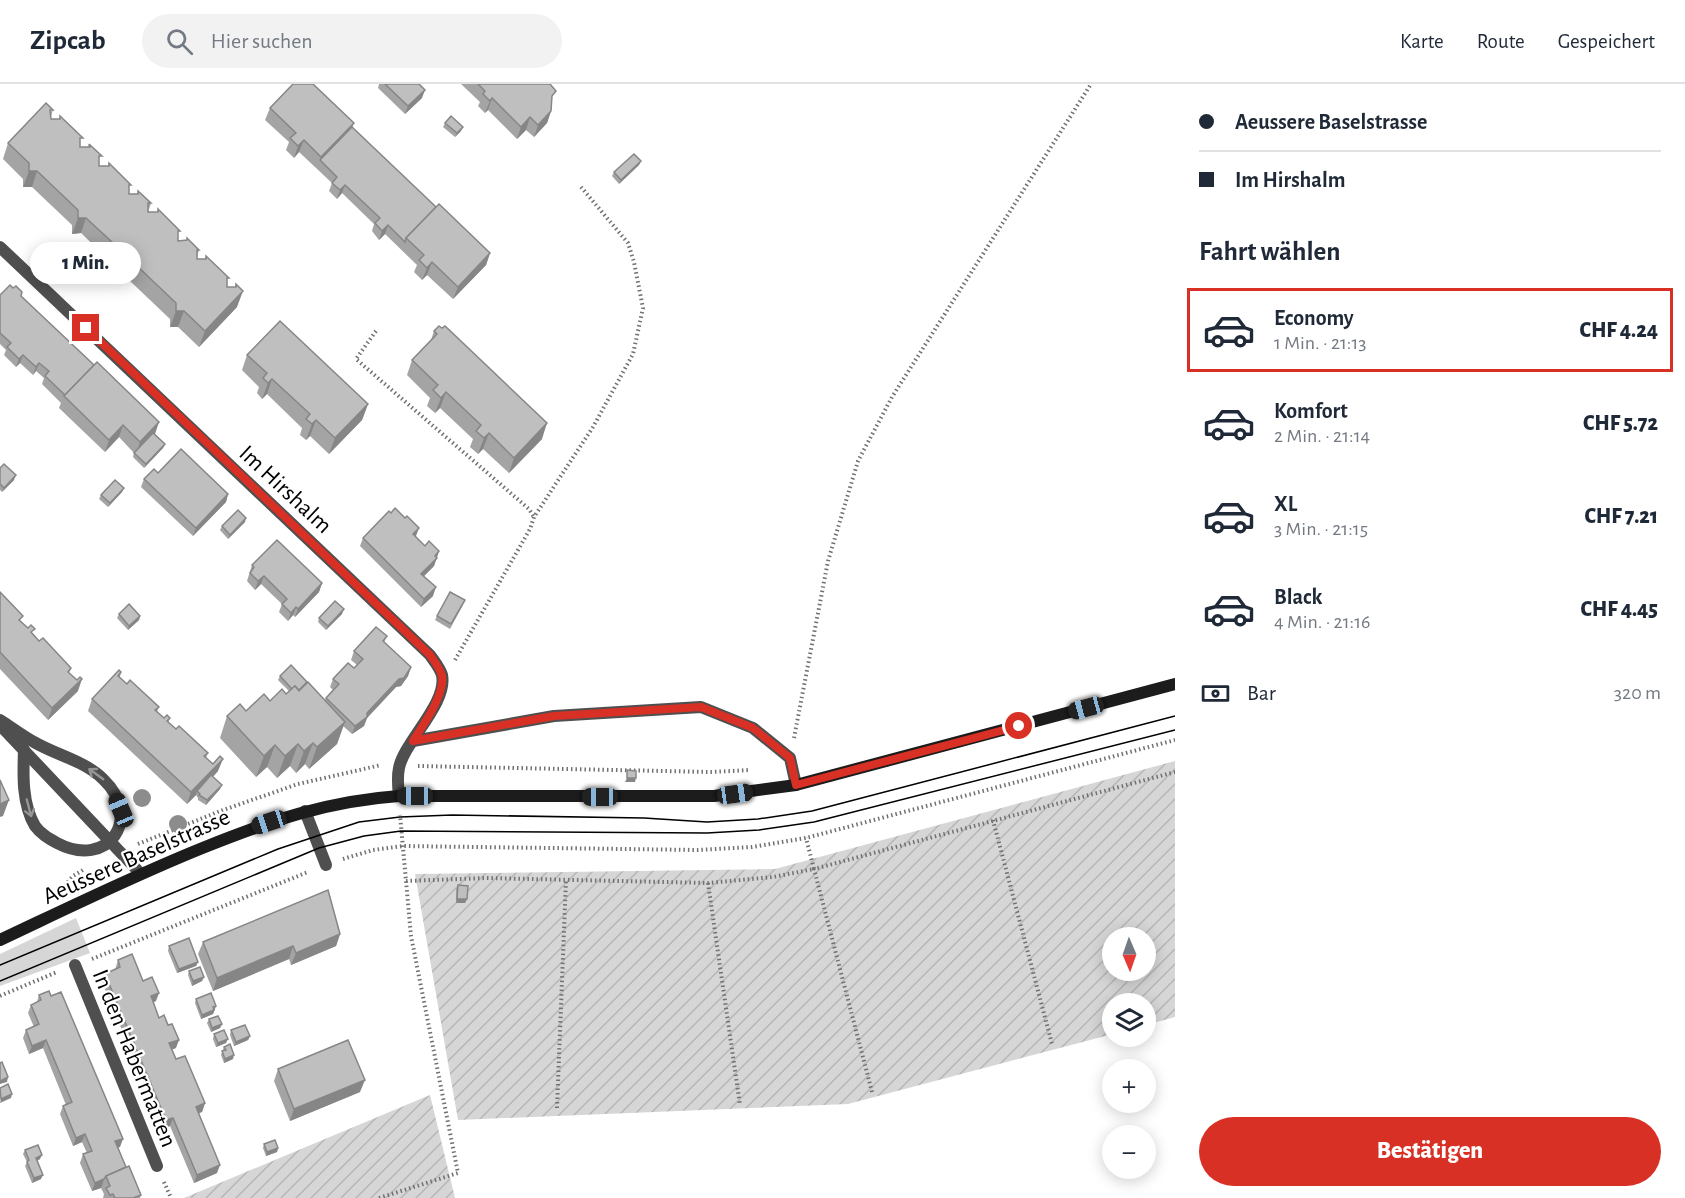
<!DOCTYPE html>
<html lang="de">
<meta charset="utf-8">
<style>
:root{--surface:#fff;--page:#f2f2f3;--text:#1f2937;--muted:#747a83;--line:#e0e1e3;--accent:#d93025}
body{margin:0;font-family:"Alegreya Sans",sans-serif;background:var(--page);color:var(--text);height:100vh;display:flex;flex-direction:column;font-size:22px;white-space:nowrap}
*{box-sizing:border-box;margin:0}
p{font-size:20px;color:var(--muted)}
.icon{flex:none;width:33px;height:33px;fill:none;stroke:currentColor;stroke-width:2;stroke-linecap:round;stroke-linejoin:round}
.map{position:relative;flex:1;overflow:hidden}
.panel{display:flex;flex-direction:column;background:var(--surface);width:510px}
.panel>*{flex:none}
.hud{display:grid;align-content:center;height:132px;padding:0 24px;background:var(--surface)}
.needle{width:39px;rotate:178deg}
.controls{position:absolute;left:1102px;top:843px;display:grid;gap:12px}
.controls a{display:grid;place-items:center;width:54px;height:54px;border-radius:50%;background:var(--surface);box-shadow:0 3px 15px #0003;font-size:30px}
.end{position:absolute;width:27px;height:27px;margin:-14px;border:8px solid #d93025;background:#fff;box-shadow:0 0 0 3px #fff}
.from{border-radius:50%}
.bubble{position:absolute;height:42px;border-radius:21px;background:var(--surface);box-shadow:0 3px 15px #0003;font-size:20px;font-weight:800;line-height:42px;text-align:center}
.car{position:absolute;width:18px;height:36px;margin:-18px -9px;border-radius:8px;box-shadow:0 0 4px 2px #0007;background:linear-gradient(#222 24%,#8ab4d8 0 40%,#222 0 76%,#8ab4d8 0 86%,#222 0)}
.hud b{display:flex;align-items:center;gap:21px;height:57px;font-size:22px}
.hud b+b{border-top:2px solid var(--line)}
.hud i{width:15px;height:15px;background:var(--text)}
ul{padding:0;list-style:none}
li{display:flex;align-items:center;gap:18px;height:84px;margin:0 12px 9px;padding:0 12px;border:3px solid transparent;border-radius:0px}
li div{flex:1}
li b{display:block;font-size:22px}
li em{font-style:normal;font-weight:800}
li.current{border-color:var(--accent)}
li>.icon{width:54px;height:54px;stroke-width:1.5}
h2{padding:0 24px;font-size:27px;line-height:72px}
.pay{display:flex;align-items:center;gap:15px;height:66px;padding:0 24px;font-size:22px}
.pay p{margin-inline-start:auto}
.button{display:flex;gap:12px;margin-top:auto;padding:12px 24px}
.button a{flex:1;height:69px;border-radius:36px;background:var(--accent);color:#fff;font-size:24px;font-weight:800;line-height:69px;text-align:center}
header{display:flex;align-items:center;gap:36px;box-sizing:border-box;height:84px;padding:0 30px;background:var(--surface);border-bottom:2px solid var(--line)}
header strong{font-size:28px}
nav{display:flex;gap:33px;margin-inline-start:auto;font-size:21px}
.search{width:420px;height:54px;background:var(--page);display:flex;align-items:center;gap:15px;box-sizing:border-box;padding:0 21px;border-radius:33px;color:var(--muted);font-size:22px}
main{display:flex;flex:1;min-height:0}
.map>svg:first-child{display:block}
</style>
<header>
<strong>Zipcab</strong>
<div class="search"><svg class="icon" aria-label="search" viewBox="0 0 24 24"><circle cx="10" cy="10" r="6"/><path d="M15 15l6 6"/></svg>Hier suchen</div>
<nav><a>Karte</a><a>Route</a><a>Gespeichert</a></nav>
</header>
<main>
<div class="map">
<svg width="1175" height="1114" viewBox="0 0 1175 1114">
<defs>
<pattern id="garden-furrows" width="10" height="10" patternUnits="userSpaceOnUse" patternTransform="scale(1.5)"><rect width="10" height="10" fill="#d6d6d6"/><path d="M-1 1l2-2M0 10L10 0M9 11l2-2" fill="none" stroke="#b6b6b6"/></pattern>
</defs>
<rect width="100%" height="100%" fill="#fff"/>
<path fill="#d6d6d6" d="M76,834L90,869L0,902V870Z"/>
<g fill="url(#garden-furrows)" fill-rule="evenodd">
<path d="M1175,677V933L1146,941V920H1113V950L848,1020L458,1036L415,790L775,785ZM1113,854H1146V886H1113Z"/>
<path d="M430,1011L455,1114H184Z"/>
</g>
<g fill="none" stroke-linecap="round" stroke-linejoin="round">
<g stroke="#717171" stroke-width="4" stroke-dasharray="1.5 3" stroke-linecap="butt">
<path d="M376,247L356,275L529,425L534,433"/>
<path d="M455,576L530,445L534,433L593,343L633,270L643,224L634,178L628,159L581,103"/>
<path d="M794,654L828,477L858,377L892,313L1091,0"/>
<path d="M418,682L712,688L750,686"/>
<path d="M993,736L1052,960"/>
<path d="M138,760L223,726L298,700L381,681"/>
<path d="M343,775L373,766L403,762L698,766L752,763L806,754L1175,656"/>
<path d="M406,797L486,794L708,799L773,793L814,785L806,754"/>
<path d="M708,799L740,1021"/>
<path d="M62,805L73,792L83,786"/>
<path d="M92,875L308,788"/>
<path d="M0,912L57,888"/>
<path d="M872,1008L814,785L1175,688"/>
<path d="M557,1024L566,796"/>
<path d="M164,1098L171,1114"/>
<path d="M379,1114L458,1089L411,852L400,731"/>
</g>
<g stroke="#4f4f4f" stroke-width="12">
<path d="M0,636C11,643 23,652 34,658C56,671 85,677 103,695C144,734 108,786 57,759C48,754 41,750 35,742C22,720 23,691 24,666"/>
<path d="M413,657L554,632L701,623L753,644L790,674L796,701"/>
<path d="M305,727L326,781"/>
<path d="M75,881L157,1082"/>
</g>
<path stroke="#4f4f4f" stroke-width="12" d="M0,163L430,571C434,577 440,584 442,591C448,619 404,658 399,684C397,693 398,703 399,712"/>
<path stroke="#4f4f4f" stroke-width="12" d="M0,641L140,789"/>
<path stroke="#1c1c1c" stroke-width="12" d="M0,856C68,824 135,791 205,763C270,737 327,717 399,712H714L796,701L1175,600"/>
<g stroke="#000" stroke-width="1.5">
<path d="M0,881L278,765L359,738L400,733L452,731L644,734L707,738L758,735L812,727L1175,632"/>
<path d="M0,897L319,764L364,752L401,747L707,749L759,746L814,738L1175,646"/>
</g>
</g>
<g fill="#8c8c8c">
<circle cx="142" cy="714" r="9"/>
<circle cx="178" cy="740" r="9"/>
</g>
<g fill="#a4a4a4">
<path d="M379,0H419L422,14L405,30L378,4Z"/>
<path d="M461,0H550L552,19L551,27L547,39L534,53L526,46L517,55L488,26L485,29L478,22L480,18Z"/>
<path d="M270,24L352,43L436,123L490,169L486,181L453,215L427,191L422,196L414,188L417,181L385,150L379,156L372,147L374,140L342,109L337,115L329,107L332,99L299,68L294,74L286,66L289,58L265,36Z"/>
<path d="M53,26L51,32V35H59L60,32L80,60V63H88L89,60L99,80V82H108L109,79L129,107V110H137L138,107L151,119L148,128H157L158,125L178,153V157L187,156V154L199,166L197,172V175H205L206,172L227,200V203H235L236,200L237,223L199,263L178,243H170V235L129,196H121V188L81,149L72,150V141L32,103H23V95L3,75L8,59Z"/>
<path d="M445,39L461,47L455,53L443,43Z"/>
<path d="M641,77L639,81L619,100L612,92L614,88Z"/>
<path d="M0,211L21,212L165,360L163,364L144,384L133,373L134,369L119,353L105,368L59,324L61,319L42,300L44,294L36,287L33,291L20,279L16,283L4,271L6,266L0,260Z"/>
<path d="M434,247L542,355L509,389L483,365L478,370L470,363L473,355L440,324L435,329L427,322L430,314L407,291L412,276L431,256Z"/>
<path d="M247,271L368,320L362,336L329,370L310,352L306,356L300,351L302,344L267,310L262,315L257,309L259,303L242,286Z"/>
<path d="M0,384L14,396L2,408L0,406Z"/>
<path d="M144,395L228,410L226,418L193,452L141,403Z"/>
<path d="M122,408L108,423L99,415L101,411Z"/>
<path d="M245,438L228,455L220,446L222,442Z"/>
<path d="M416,452L415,453L425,462L439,467L434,482L424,492L433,512L421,523L360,462L363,454Z"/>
<path d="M252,481L322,499L319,508L295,533L293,531L288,537L279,528L282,520L261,500L255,506L247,497Z"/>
<path d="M0,508L21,537L39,557L71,584L69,589L78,607L48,636L0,585Z"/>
<path d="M463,521L450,545L435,536L437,532Z"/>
<path d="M119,530L140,532L139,536L128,546L117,534Z"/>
<path d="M342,530L326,546L318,538L319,534Z"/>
<path d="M387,552L384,558L411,583L408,592L401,602L396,603L367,634L364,642L352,650L343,642L337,660L309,685L305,680L296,689L290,682L277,694L267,683L256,693L220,654L227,632L246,627L286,610L289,607L278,596L280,592L306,601L325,616L326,614L333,606L330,603L333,595L354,584L357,581L351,576L354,567Z"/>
<path d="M121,588L120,593L127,600L159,623L157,628L164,634H170L168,639L208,669L206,674L218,687L213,693L220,705L206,721L198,716V714L196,711L187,720L88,627L92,615Z"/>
<path d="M458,801L467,815L465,819H456V805Z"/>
<path d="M340,850L336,862L291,881L289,875L213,907L198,870L203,858Z"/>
<path d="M169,862L198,878L196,882L177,889L168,867Z"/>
<path d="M118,876L143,897L156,917L153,918L159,934L176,964L172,965L176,975L205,1019L202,1028L199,1029L217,1089L194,1099L170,1042L163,1045L102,898L105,890L115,886Z"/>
<path d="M189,887L204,893L202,897L192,902L188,891Z"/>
<path d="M39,911L120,1063H118L126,1083L141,1111L140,1114H103L104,1110L101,1104L92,1107L80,1079L83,1070L87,1069L82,1058L73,1062L60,1030L63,1022L66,1021L43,964L29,970L23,954L26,946L34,943L28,929L31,921L37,918Z"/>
<path d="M196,915L216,922L213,930L201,935L195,919Z"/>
<path d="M209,935L222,940L220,944L211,948L207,939Z"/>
<path d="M231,946L250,952L248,956L234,962L230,951Z"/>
<path d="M214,950L226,959L216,963L213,955Z"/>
<path d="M224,963L233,975L224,979L221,971Z"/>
<path d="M278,985L360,1008L290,1037L274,997Z"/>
<path d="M264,1060L278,1064L277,1068L266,1072L263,1064Z"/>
<path d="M25,1066L40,1075L37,1077L41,1095L32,1099L25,1082L27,1078L23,1070Z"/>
</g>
<g fill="#868686">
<path d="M425,6L422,14L405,30L408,22Z"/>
<path d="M492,14L488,26L485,29L490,17Z"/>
<path d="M551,27L547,39L534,53L538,41Z"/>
<path d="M530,33L526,46L517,55L521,43Z"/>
<path d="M354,39L349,51L320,76L317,85L321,73Z"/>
<path d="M463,43L461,47L455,53L457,49Z"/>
<path d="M304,56L299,68L294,74L298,62Z"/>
<path d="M641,77L639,81L619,100L621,96Z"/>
<path d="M29,87H37L32,103H23Z"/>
<path d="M345,101L342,109L337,115L340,106Z"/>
<path d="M78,134H86L81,149L72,150Z"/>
<path d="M388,141L385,150L379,156L382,147Z"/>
<path d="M490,169L486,181L453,215L458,203Z"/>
<path d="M432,178L427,191L422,196L427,184Z"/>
<path d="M135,180L129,196H121L127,181Z"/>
<path d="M243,207L237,223L199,263L205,247Z"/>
<path d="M176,227H184L178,243H170Z"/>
<path d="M23,271L20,279L16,283L19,275Z"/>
<path d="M39,279L36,287L33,291L36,283Z"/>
<path d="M272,295L267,310L262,315L268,299Z"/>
<path d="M446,308L440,324L435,329L441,314Z"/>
<path d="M368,320L362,336L329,370L335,354Z"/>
<path d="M316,336L310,352L306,356L312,340Z"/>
<path d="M159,338L155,350L136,370L140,358Z"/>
<path d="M547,339L542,355L509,389L514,374Z"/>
<path d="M123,341L119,353L105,368L109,356Z"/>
<path d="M489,349L483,365L478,370L484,354Z"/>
<path d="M165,360L163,364L144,384L146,380Z"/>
<path d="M16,391L14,396L2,408L4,404Z"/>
<path d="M124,404L122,408L108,423L110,419Z"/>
<path d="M228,410L226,418L193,452L196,444Z"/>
<path d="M246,434L245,438L228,455L230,451Z"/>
<path d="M419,444L416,452L410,459L413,450Z"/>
<path d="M439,467L434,482L418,498L421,490L435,472Z"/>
<path d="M264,492L261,500L255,506L258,497Z"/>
<path d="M322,499L319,508L295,533L298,525Z"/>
<path d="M436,503L433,512L421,523L424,515Z"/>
<path d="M296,523L293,531L288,537L291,529Z"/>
<path d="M344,525L342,530L326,546L328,542Z"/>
<path d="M140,532L139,536L128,546L129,542Z"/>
<path d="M411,583L408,592L401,602L396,603L367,634L364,642L352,650L355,642Z"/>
<path d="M82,595L78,607L48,636L52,624Z"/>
<path d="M345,638L337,660L309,685L317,663Z"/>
<path d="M313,659L305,680L296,689L304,667Z"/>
<path d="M298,660L290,682L277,694L285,672Z"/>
<path d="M275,661L267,683L256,693L264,672Z"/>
<path d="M223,675L218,687L198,708L197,707L196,711L187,720L191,708Z"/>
<path d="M627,694H636L635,698H625Z"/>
<path d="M222,701L220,705L206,721L207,716Z"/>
<path d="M9,716L3,732L0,733V720Z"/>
<path d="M457,815H467L465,819H456Z"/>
<path d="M340,850L336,862L291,881L296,869Z"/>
<path d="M293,862L289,875L213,907L217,894Z"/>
<path d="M198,878L196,882L177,889L179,885Z"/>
<path d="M204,893L202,897L192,902L193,897Z"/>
<path d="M159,909L156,917L148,921L151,912Z"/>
<path d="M216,922L213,930L201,935L202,931Z"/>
<path d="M222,940L220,944L211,948L212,944Z"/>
<path d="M250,952L248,956L234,962L236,958Z"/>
<path d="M228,955L226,959L216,963L218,959Z"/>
<path d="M46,956L43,964L29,970L32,962Z"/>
<path d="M179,956L176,964L166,968L169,959Z"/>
<path d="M234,971L233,975L224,979L225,975Z"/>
<path d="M8,993L7,998L0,1000V997Z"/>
<path d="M365,996L360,1008L290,1037L294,1025Z"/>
<path d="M12,1010L11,1014L0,1019L1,1015Z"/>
<path d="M205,1019L202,1028L193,1031L196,1023Z"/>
<path d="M173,1034L170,1042L163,1045L166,1036Z"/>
<path d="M85,1050L82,1058L73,1062L76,1054Z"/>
<path d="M123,1055L120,1063L112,1066L115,1057Z"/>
<path d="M278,1064L277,1068L266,1072L267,1068Z"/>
<path d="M42,1071L40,1075L34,1078L36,1074Z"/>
<path d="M220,1081L217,1089L194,1099L197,1091Z"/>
<path d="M43,1091L41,1095L32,1099L34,1094Z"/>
<path d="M104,1095L101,1104L92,1107L95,1099Z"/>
</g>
<g fill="#bfbfbf" stroke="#868686" stroke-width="1.5">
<path d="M293,0H313L354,39L321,73L304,56L298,62L290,54L296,49L270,24Z"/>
<path d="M385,0H419L425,6L408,22Z"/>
<path d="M478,0H550L556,7L552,12L551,27L538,41L530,33L521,43L492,14L490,17L483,10L485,7Z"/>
<path d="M46,19L53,26H50L51,35H60V32L83,54H80V63H90L89,60L102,72H99V82H109V79L131,101H129V110H138V107L151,119H148V128H158V125L180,147H178V157L187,156V154L199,166H197V175H206V172L229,194H227V203H236V200L243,207L205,247L184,227H176V219L135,180L127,181V172L86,134H78V126L37,87H29V79L8,59Z"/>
<path d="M451,32L463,43L457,49L445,39Z"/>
<path d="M352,43L436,123L406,154L405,158L388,141L382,147L375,139L380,134L345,101L340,106L332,99L337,93L320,76Z"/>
<path d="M634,70L641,77L621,96L614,88Z"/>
<path d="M439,120L490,169L458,203L432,178L427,184L419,176L424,171L406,154Z"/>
<path d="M10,201L13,204L16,202L22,208L21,212L94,281L65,311L45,292L49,287L39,279L36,283L23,271L19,275L7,263L11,259L0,249V211Z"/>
<path d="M280,237L368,320L335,354L316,336L312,340L306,335L310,330L272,295L268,299L263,294L267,289L247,271Z"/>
<path d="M439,242L442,244L445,242L547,339L514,374L489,349L484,354L476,347L481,341L446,308L441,314L433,306L438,301L412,276L437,250L434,247Z"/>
<path d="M97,278L159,338L140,358L123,341L109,356L64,312Z"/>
<path d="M153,349L165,360L146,380L134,369Z"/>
<path d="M181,365L228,410L196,444L144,395L154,385L158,389Z"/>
<path d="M4,380L16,391L4,404L0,400V384Z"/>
<path d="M115,396L124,404L110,419L101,411Z"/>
<path d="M395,424L405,434L407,432L419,444L413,450L425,462L429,457L439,467L435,472L437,474L421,490L436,503L424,515L363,454L389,427L391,429Z"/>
<path d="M238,426L246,434L230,451L222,442Z"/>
<path d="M277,456L322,499L298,525L296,523L291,529L282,520L287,515L264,492L258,497L250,489L254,483L252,481Z"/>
<path d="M0,508L23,532L19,536L28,544L31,541L35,545L31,548L39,557L43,554L71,584L68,588L77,596L80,593L82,595L52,624L0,568Z"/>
<path d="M450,508L465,516L451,540L437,532Z"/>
<path d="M335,517L344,525L328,542L319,534Z"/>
<path d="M129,520L140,532L129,542L119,530Z"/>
<path d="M376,543L387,552L383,557L411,583L404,594L399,595L367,629V633L355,642L326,614L339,600L333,595L348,579L354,584L363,575L354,567Z"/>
<path d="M291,581L307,598L299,606L295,602L292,605L280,592Z"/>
<path d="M119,586L121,588L118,592L127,600L130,596L159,623L155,626L164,634L167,631L170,634L167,637L176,645L179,642L208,669L204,672L213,680L220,672L223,675L191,708L92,615Z"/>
<path d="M308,598L345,638L317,663L313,659L304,667L298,660L285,672L275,661L264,672L227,632L240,620L246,627L264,610L270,617L282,605L286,610L295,602L299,607Z"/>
<path d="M627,686L636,687V694H627Z"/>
<path d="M211,691L222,701L207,716L199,711L200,710L197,707Z"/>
<path d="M0,696L9,716L0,720Z"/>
<path d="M458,801L468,802L467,815H457Z"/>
<path d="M328,806L340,850L296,869L293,862L217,894L203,858Z"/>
<path d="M189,854L198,878L179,885L169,862Z"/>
<path d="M132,870L143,897L152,893L159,909L151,912L159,934L164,931L168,941L172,940L179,956L169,959L176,975L185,972L205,1019L196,1023L220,1081L197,1091L173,1034L166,1036L105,890L120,883L118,876Z"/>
<path d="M200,883L204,893L193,897L189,887Z"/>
<path d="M49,907L51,912L61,908L123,1055L115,1057L126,1083L106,1092L104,1095L95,1099L83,1070L92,1067L85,1050L76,1054L63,1022L72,1018L46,956L32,962L26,946L39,940L31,921L41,916L39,911Z"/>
<path d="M211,909L216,922L213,923L214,926L202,931L196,915Z"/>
<path d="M218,932L222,940L212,944L209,935Z"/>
<path d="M245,941L250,952L236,958L231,946Z"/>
<path d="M224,946L228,955L218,959L214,950Z"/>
<path d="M348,956L365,996L294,1025L278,985Z"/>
<path d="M230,960L234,971L225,975L222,967L226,966L224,963Z"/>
<path d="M2,978L8,993L0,997V979Z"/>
<path d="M8,1000L12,1010L1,1015L0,1004Z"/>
<path d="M275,1056L278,1064L267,1068L264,1060Z"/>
<path d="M38,1061L42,1071L36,1074L43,1091L34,1094L27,1078L29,1076L25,1066Z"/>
<path d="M129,1082L141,1111L133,1114H115L113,1110L110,1111L106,1104L110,1102L106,1092Z"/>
</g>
<defs><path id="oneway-shaft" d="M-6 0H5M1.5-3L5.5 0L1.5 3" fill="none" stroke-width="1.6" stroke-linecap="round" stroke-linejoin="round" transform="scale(1.5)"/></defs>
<g stroke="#959595">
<use href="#oneway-shaft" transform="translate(96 690) rotate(-144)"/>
<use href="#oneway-shaft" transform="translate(29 724) rotate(75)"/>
</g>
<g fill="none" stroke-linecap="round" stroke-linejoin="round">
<path stroke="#d93025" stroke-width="8" d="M86,244L430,571C434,577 440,584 442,592C445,611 423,641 413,657L554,632L701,623L753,644L790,674L796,701L1019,642"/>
</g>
<g text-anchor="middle" stroke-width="4.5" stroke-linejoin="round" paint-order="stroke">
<g font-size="24" fill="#000" stroke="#fff">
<text transform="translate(286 405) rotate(43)" y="8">Im Hirshalm</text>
<text transform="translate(136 772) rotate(-24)" y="8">Aeussere Baselstrasse</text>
<text transform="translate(135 974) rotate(68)" y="8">In den Habermatten</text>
</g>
</g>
</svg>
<div class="controls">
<a><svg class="needle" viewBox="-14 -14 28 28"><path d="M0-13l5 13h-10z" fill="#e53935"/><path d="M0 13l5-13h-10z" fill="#747a83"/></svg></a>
<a><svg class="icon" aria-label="layers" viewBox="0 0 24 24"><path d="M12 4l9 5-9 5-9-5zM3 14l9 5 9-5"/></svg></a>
<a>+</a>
<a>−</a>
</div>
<i class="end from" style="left:1019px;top:642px"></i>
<i class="end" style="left:86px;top:244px"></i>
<div class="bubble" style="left:30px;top:158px;width:111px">1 Min.</div>
<i class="car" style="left:1086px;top:624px;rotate:255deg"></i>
<i class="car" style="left:735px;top:710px;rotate:82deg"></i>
<i class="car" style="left:415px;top:712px;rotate:270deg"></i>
<i class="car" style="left:600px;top:713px;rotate:270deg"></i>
<i class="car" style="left:121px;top:726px;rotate:337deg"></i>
<i class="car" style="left:269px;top:738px;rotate:252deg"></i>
</div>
<section class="panel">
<div class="hud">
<b><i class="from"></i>Aeussere Baselstrasse</b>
<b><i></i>Im Hirshalm</b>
</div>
<h2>Fahrt wählen</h2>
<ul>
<li class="current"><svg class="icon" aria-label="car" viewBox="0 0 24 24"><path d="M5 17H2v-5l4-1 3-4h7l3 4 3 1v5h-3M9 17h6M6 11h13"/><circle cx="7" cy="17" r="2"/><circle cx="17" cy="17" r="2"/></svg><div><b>Economy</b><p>1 Min. · 21:13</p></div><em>CHF 4.24</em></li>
<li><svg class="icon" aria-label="car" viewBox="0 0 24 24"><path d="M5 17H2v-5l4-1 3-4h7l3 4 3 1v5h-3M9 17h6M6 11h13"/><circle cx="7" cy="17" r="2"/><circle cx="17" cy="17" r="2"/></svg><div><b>Komfort</b><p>2 Min. · 21:14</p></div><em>CHF 5.72</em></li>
<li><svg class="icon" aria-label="car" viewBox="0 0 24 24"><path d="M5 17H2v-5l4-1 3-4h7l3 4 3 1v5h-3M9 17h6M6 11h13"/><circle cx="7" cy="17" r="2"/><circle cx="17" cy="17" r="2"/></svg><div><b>XL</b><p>3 Min. · 21:15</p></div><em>CHF 7.21</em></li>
<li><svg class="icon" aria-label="car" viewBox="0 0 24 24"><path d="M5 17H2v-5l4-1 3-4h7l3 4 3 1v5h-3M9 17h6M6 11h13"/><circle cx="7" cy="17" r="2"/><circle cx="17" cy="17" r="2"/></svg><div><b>Black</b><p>4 Min. · 21:16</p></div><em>CHF 4.45</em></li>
</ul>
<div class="pay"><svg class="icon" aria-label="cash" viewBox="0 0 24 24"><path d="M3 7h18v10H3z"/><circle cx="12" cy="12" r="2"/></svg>Bar<p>320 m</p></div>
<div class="button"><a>Bestätigen</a></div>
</section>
</main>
